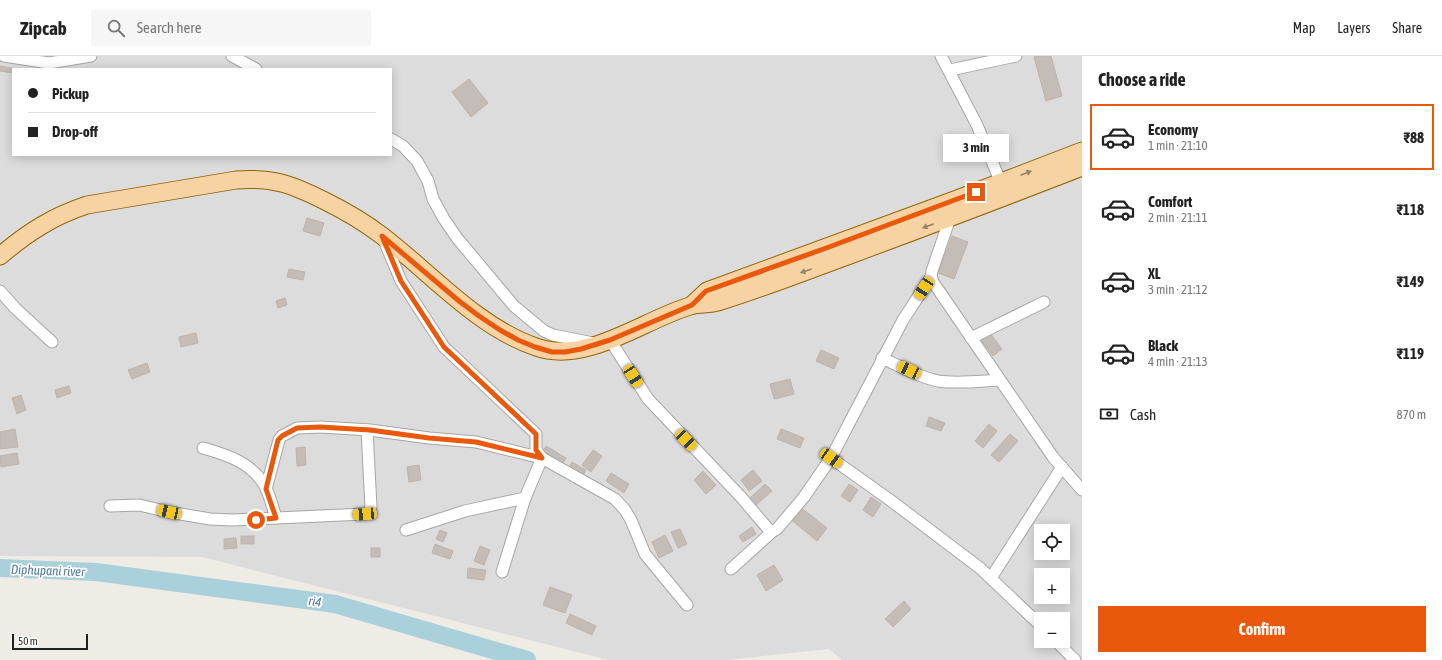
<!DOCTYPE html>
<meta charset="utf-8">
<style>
:root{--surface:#fff;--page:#f6f6f6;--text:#222;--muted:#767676;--line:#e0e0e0;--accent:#ea580c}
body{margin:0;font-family:"Asap Condensed",sans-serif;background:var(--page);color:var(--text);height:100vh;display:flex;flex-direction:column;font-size:15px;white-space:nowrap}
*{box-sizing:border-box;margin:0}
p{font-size:13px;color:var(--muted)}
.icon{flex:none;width:22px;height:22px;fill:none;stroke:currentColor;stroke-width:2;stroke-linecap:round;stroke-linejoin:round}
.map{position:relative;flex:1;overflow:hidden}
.drawer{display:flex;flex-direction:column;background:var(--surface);width:360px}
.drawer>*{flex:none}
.guide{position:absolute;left:12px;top:12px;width:380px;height:88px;border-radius:0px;box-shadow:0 2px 10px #0003;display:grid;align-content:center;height:88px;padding:0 16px;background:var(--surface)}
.buttons{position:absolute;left:1034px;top:468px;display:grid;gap:8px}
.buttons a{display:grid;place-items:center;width:36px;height:36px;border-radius:0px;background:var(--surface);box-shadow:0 2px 10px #0003;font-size:20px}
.scale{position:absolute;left:12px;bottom:10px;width:76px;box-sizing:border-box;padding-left:4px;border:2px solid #1f1f1f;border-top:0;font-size:11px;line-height:14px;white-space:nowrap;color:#1f1f1f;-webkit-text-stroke:3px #fff;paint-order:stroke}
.end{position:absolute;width:18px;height:18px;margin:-9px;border:5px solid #ea580c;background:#fff;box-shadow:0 0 0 2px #fff}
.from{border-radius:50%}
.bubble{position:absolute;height:28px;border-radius:0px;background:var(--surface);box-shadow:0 2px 10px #0003;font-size:13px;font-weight:700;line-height:28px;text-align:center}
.car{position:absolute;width:12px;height:24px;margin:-12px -6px;border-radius:5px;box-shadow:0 0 3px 1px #0007;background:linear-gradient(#f5c518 24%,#345 0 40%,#f5c518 0 76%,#345 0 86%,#f5c518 0)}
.guide b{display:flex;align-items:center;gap:14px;height:38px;font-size:15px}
.guide b+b{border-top:1px solid var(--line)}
.guide i{width:10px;height:10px;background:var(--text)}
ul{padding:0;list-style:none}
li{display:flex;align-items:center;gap:12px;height:66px;margin:0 8px 6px;padding:0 8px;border:2px solid transparent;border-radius:0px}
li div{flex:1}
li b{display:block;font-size:15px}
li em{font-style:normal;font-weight:700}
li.on{border-color:var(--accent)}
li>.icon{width:36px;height:36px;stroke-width:1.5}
h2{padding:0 16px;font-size:18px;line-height:48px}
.pay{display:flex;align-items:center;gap:10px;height:44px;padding:0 16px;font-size:15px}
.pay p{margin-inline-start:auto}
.primary-button{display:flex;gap:8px;margin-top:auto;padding:8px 16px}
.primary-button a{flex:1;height:46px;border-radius:0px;background:var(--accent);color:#fff;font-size:16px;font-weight:700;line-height:46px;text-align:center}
header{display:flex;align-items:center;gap:24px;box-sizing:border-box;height:56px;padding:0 20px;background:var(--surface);border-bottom:1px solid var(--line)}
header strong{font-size:19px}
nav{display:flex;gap:22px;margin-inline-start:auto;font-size:14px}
.search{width:280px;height:36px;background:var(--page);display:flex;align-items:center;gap:10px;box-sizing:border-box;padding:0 14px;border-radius:0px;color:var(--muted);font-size:15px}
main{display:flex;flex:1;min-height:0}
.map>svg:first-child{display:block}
</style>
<header>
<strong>Zipcab</strong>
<div class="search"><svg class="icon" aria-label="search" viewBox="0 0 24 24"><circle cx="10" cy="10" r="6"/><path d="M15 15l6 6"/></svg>Search here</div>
<nav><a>Map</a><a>Layers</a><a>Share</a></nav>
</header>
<main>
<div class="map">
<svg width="1082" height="604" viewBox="0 0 1082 604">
<rect width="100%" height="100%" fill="#efece6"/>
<path fill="#dddcdc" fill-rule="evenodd" d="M0,0H1082V604H842L829,593L725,604H609L202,501L0,500ZM13,13H391V99H13ZM1041,475H1063V497H1041ZM1041,519H1063V541H1041ZM1041,563H1063V585H1041Z"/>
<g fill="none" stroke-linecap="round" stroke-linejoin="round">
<path stroke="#a9d0db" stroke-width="18" d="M0,512L96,516L335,548L527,604"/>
</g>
<g fill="#c4bcb6" stroke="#c0b3a9">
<path d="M1038,0H1051L1062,40L1046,45L1034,1Z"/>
<path d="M0,10L18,13H13V17L0,15Z"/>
<path d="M469,23L488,47L471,61L452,36Z"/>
<path d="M307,162L324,167L320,180L303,175Z"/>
<path d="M952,180L968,186L954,223L938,217Z"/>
<path d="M289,213L305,216L303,224L287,221Z"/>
<path d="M285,242L287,249L278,252L276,245Z"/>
<path d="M196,277L198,287L181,291L179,281Z"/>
<path d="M990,277L1002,293L993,300L981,284Z"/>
<path d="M821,294L839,302L834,313L816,305Z"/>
<path d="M147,307L150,316L132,323L128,314Z"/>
<path d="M790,323L794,338L774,343L770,328Z"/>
<path d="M69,330L71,337L57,342L55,334Z"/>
<path d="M21,339L26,354L17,358L12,342Z"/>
<path d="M929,361L945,367L941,375L926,370Z"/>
<path d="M989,368L997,375L983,392L975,385Z"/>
<path d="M15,373L18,391L0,393V376Z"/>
<path d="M781,373L804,382L800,392L777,383Z"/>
<path d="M1010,378L1018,385L999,406L991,399Z"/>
<path d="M546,390L566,402L561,410L541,399Z"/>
<path d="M305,391L306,409L297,410L296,392Z"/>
<path d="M593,394L602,400L591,416L582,409Z"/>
<path d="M17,397L19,408L1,411L0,400Z"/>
<path d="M572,406L586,414L582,421L568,414Z"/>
<path d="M419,409L421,424L409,426L407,411Z"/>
<path d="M753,414L762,425L749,435L741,424Z"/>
<path d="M703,415L716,429L706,438L694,424Z"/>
<path d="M611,417L629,428L624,437L606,425Z"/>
<path d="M765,428L772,435L756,449L750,442Z"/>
<path d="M849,428L858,434L850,446L841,440Z"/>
<path d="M871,441L881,448L873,461L863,454Z"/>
<path d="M799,450L827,472L817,485L789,462Z"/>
<path d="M752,471L756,478L743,486L739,480Z"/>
<path d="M680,473L687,488L678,492L671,476Z"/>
<path d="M440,474L447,477L443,486L436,483Z"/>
<path d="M665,479L673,495L659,502L652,486Z"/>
<rect x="241" y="480" width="13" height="8"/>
<path d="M236,482L237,492L224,493V483Z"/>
<path d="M435,488L453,495L450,503L432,497Z"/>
<path d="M480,490L490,494L484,509L474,505Z"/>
<rect x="371" y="492" width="9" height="9"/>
<path d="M774,509L783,524L766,535L757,519Z"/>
<path d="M468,512L486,514L484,524L467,522Z"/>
<path d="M550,531L572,539L565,557L543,549Z"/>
<path d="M904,545L911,553L893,571L885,563Z"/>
<path d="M570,558L596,570L592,579L566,567Z"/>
</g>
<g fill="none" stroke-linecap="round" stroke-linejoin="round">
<g stroke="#a6a6a6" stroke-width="13">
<g id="street">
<path d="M4,0L49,7L91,0"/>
<path d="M232,0L256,13"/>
<path d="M941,0L977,69L1003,132"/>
<path d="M950,14L1016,0"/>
<path d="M391,83L403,90L417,105L428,125L433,143L444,163L457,182L514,250L544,275L553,279L593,287"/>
<path d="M950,162L932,215L931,221L933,226L1053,401L1082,434"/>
<path d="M383,182L401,225L444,291L536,378V394L542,402L525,442L502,516"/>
<path d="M0,235L15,252L52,286"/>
<path d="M971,282L1044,246"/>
<path d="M610,284L648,343L741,441L769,474L773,475L777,473L804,441L831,402L903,264L931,221"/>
<path d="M882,302C900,310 918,321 938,325C958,328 980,325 1000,324"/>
<path d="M203,392C228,399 253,407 266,432C270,441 273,452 276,462"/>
<path d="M831,402L890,444L980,512L1041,570"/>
<path d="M266,433L279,384L282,380L297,372L321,371L370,374L429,382L476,386L542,402L615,443L625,454L631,464L645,498L687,549"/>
<path d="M110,450L139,449L169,456L210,463L232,464L365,458L368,457L371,451L367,374"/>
<path d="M406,474L465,455L525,442"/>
<path d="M731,513L773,475"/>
<path d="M991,522L1062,411"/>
<path d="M1056,585L1075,604"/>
</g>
</g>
<g stroke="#936408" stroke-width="19">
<g id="primary">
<path d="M0,200C27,177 53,160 87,149L236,124C274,121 293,129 325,145C345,155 364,166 381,179C430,216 477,271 536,291C586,309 643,264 690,250C699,247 709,249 718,246C763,232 806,215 850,199C928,170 1005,141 1082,111"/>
<path d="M692,249L707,235L952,145L1082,95"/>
</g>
</g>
<use href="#street" stroke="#fff" stroke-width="11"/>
<use href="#primary" stroke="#f7d3a4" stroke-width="17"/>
</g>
<defs><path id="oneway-solid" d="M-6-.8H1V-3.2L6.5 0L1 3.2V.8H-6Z"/></defs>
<g fill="#968268">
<use href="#oneway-solid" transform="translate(1026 117) rotate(-21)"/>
<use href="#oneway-solid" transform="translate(928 170) rotate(160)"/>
<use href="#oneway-solid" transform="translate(806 215) rotate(161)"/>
</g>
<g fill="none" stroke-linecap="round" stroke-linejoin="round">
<path stroke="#ea580c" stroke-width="5" d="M256,464L276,462L266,433L278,384L282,380L297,372L320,371L370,374L429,382L476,386L542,402L536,394V378L444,291L401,225L382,180L459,245L479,260L500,274L518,284L535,291L552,296H565L581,293L610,284L692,249L706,235L829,191L976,136"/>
</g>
<g text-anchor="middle" stroke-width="3.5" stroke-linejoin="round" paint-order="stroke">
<g font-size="13" font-style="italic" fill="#4d79a3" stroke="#fff">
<text transform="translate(48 514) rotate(2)" y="5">Diphupani river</text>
<text transform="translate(315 545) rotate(8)" y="5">ri4</text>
</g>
</g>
</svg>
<div class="buttons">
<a><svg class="icon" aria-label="locate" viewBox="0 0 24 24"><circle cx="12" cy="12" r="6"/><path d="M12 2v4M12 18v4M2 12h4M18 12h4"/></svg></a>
<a>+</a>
<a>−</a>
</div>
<div class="scale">50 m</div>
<i class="end from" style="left:256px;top:464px"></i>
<i class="end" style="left:976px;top:136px"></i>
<div class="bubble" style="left:943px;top:78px;width:66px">3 min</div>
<i class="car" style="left:924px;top:232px;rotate:213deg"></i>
<i class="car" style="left:909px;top:314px;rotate:295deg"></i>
<i class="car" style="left:633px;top:320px;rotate:147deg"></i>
<i class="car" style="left:686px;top:384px;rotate:136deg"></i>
<i class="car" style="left:831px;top:402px;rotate:125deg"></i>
<i class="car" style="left:169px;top:456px;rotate:283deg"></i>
<i class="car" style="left:365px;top:458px;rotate:266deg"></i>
<div class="guide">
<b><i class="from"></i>Pickup</b>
<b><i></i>Drop-off</b>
</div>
</div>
<section class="drawer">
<h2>Choose a ride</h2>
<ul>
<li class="on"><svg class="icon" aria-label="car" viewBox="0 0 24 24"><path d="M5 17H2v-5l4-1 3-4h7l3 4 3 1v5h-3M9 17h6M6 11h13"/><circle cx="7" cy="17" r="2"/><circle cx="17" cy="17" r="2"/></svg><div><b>Economy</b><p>1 min · 21:10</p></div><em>₹88</em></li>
<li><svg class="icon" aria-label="car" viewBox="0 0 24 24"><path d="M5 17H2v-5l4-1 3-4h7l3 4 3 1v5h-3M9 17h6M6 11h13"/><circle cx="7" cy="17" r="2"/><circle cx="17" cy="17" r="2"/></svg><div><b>Comfort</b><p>2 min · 21:11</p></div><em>₹118</em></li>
<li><svg class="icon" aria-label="car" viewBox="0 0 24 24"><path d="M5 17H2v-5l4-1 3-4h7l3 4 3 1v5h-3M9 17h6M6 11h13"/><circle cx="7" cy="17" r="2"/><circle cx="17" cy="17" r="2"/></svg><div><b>XL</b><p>3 min · 21:12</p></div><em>₹149</em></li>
<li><svg class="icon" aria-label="car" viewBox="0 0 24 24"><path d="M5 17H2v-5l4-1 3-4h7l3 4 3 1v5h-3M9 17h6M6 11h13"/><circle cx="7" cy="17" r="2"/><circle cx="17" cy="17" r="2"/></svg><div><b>Black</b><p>4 min · 21:13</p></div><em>₹119</em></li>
</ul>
<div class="pay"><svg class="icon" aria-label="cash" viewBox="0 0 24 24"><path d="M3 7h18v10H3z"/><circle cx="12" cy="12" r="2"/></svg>Cash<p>870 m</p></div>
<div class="primary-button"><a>Confirm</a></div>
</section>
</main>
